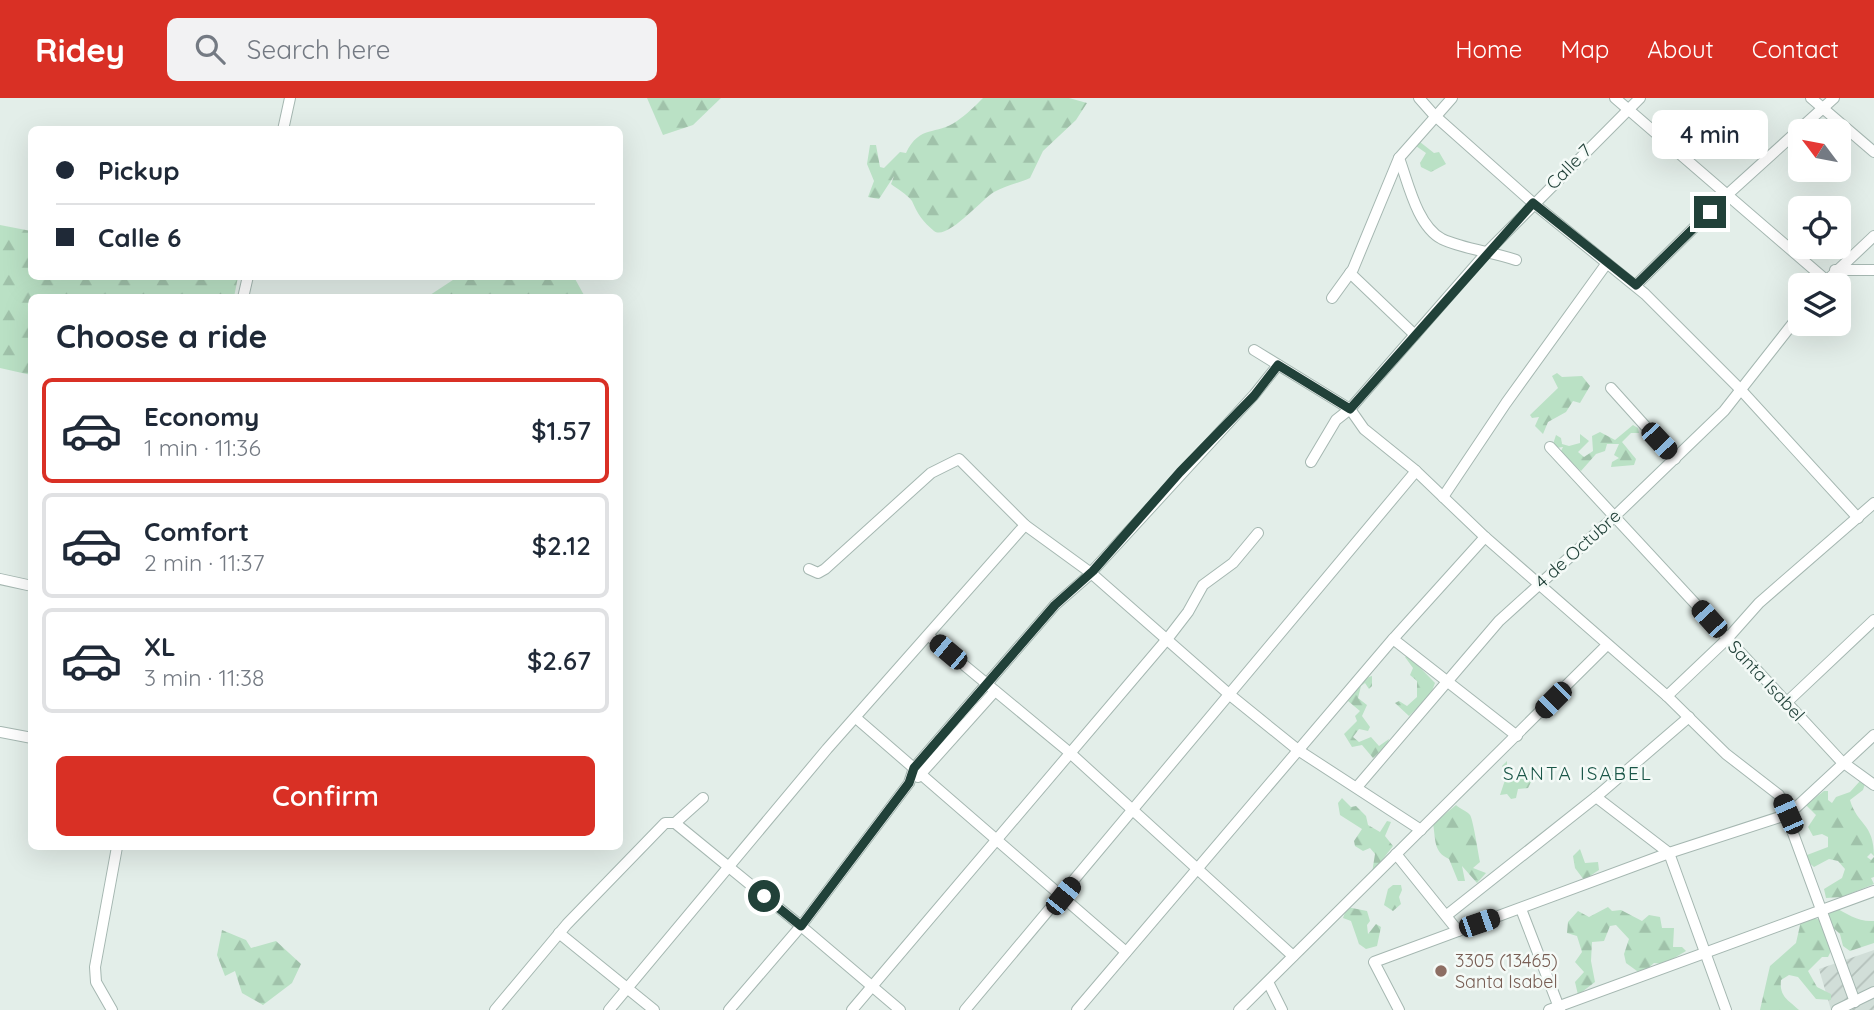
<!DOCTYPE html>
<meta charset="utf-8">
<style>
:root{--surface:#fff;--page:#f2f2f3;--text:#1f2937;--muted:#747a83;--line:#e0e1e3;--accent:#d93025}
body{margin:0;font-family:Quicksand,sans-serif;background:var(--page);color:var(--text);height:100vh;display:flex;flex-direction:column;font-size:26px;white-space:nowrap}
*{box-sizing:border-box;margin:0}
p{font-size:23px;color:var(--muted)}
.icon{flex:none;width:38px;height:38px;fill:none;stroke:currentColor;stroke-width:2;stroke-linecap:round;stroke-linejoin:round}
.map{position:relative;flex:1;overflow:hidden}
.panel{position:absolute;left:28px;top:196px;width:595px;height:556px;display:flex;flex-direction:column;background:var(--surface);border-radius:10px;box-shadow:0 7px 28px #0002}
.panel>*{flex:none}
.hud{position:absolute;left:28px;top:28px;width:595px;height:154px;border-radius:10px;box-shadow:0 7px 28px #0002;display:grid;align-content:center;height:154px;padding:0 28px;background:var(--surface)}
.needle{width:46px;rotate:302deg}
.buttons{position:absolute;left:1788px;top:21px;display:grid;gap:14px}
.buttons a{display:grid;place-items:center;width:63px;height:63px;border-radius:10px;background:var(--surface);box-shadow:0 7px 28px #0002;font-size:35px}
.end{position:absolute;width:32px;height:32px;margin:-16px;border:9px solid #214139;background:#fff;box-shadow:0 0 0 4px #fff}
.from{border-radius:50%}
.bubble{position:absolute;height:49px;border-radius:10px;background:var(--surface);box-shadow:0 7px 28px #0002;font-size:23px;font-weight:600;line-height:49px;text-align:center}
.car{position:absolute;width:21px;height:42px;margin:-21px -10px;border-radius:9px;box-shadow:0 0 5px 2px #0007;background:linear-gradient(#222 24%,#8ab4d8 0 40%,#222 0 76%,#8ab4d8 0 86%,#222 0)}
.hud b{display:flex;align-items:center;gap:24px;height:66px;font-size:26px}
.hud b+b{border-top:2px solid var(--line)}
.hud i{width:18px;height:18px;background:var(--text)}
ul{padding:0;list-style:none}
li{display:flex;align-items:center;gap:21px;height:105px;margin:0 14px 10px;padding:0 14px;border:4px solid var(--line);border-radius:10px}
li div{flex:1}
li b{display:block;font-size:26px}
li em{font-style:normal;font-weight:600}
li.selected{border-color:var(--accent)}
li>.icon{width:63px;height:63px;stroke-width:1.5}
h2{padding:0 28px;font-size:32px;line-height:84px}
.primary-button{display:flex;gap:14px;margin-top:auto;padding:14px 28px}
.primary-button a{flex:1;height:80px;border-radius:10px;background:var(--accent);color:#fff;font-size:28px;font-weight:600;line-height:80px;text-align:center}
header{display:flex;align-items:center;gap:42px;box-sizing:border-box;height:98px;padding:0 35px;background:var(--accent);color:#fff}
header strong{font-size:33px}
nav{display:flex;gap:38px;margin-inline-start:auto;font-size:24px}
.search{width:490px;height:63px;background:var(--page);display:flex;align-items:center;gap:18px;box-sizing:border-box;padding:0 24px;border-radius:10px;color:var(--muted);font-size:26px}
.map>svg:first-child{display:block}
</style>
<header>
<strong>Ridey</strong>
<div class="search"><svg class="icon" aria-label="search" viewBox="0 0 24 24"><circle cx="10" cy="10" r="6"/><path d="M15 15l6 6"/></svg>Search here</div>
<nav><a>Home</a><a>Map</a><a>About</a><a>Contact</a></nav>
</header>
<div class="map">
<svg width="1874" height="912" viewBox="0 0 1874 912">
<defs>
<pattern id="industrial-furrows" width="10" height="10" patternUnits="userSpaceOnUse" patternTransform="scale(1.75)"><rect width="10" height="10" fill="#d1ded8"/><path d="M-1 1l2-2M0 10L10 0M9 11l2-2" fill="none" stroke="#b3c0ba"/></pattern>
<pattern id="forest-firs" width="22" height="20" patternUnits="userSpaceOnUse" patternTransform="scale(1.75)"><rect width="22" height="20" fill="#bae1c5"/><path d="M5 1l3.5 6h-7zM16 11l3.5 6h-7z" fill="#a0c2aa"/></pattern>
</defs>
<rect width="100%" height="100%" fill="#e3eee9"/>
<path fill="url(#industrial-furrows)" d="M1874,852V912H1831L1819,871Z"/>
<g fill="url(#forest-firs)">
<path d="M647,0H721L693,27L663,37Z"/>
<path d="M983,0H1069L1087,5L1076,22L1043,53L1030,80C1019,85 1005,88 994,94C982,101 947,143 934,133C923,124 917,115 912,103C908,97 896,90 891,86L894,78L879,101L868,99L874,83L867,66L870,47H876L880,69L884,70L900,54L906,55C920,26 936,38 957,23C966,17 975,8 983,0Z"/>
<path d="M1420,44L1434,55L1439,54L1446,66L1431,74L1421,69L1420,65L1426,55L1416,48Z"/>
<path d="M0,127L31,133L32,178L238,179L234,199L32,200L31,277L0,270Z"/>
<path d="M459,178L574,179L585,199H427Z"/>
<path d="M1557,275L1562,279L1582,278L1590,288L1580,305L1573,303L1566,314L1548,324L1543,336L1535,328L1539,319L1532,320L1530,317L1558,290L1552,278Z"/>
<path d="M1633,327L1638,330L1639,335H1631L1622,344L1636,361L1634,367L1611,369L1612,364L1619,360L1614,357L1619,346H1607L1605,353L1596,356L1581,373L1560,355L1563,349L1556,350L1553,346L1556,337L1561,340L1562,346L1569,348L1580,345V336L1589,343L1578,354L1584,359L1593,353L1592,338L1600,334L1615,342Z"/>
<path d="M1408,557L1435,585L1430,598L1409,618L1395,605L1399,603L1407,608L1417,599V583L1410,577L1413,570L1405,559Z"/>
<path d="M1372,578V588L1369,591L1365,585L1361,588L1358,600L1367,607L1362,618L1370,629L1368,633L1359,631L1353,639L1359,644L1371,639L1379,648L1389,641L1387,647L1373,660L1362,647L1352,649L1344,636L1357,623L1355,618L1360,613L1348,603C1350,594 1363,580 1372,578Z"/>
<path d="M1507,663V672L1514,679L1525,674L1533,679L1531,672L1535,669L1540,673L1536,682L1533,680L1528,690L1518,691L1516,700L1511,701L1507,696L1500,697L1507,676L1502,668Z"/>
<path d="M1860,683L1865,686L1863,692L1850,702C1857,727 1874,725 1874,758L1871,755L1867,759L1871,762L1874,759V779L1871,780L1874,786L1842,799L1826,800L1824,791L1842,780L1845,771L1838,763L1829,761L1814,769L1807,763V757L1828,749V739L1822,736L1813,738L1808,729L1816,717L1806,707L1824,693H1828V702L1832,705L1836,699L1850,694Z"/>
<path d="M1342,700L1351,709L1356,708L1366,718L1368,727L1380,734L1387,723L1391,724L1385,738L1393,748L1372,775L1375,756L1370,750L1363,753L1355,748L1354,743L1362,731L1340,717L1338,705Z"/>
<path d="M1456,707C1459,710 1468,714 1470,717C1473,721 1478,754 1480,764L1473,770L1486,775L1477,785L1462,768L1465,783H1458L1449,761C1433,754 1436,741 1433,726Z"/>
<path d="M1580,751L1585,765L1598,764L1599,772L1584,782L1575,770L1573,758Z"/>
<path d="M1393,787H1401L1402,792L1399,799L1401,806L1393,813L1384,807L1388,791Z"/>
<path d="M1347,809L1367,813L1370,823L1367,827L1368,836L1376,826L1381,829L1377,848L1366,851L1359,846L1351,823L1343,820Z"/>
<path d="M1608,809L1612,813L1621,812L1642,823L1649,817L1660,819L1662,830H1674L1673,849H1682L1686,853L1664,866L1654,865L1646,872L1637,873L1626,865L1624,856L1629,841L1616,827L1610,828L1604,843L1592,844L1591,863L1595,884L1578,897L1575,884L1584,874L1575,864L1582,854L1577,838L1567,835L1568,824L1578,813L1589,819Z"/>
<path d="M1834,809C1848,816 1857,824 1874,823V845L1850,853L1843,848L1840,836L1828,825L1827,819Z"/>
<path d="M1807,820L1820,821L1833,849L1828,859H1822L1808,873L1817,889L1831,896V902L1816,901L1798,879L1789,877L1781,882C1779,899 1789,902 1799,912H1760L1770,868L1796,845L1801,823Z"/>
<path d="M222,832L246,842L251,850L276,843L301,866L292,885L263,907L242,895L235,873L225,878L217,857Z"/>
</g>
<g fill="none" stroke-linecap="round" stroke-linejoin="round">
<g stroke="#a5b7b1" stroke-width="12">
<g id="minor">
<path d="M1419,0L1434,17L1533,105L1645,196L1741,292L1858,420"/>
<path d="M1615,0L1826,182"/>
<path d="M1811,0L1874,54"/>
<path d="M283,32L290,0"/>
<path d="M1399,60C1408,84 1417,128 1442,141C1463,151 1493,154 1516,162"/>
<path d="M1835,172H1874"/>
<path d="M1350,175L1415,237"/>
<path d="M1636,187L1728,96L1834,0"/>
<path d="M1822,187L1874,138"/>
<path d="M243,200L248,178"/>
<path d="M1332,200L1353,171L1399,60L1452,0"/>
<path d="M1254,252L1350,311L1364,331L1416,373L1485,439L1667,598L1726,656L1779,697L1855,904"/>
<path d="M1611,290L1675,361"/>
<path d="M1550,349L1841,663L1874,687"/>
<path d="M1311,364L1336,322L1350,311L1488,153L1640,0"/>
<path d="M1443,399L1506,305L1607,165"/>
<path d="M809,471L818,475L825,471L931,375L959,361L1025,427L1091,475L1230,597L1298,652L1421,732"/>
<path d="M0,481L32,488"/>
<path d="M929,538L1069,654L1293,858"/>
<path d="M1393,541L1517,638"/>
<path d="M1667,598L1727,541L1759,505L1874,405"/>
<path d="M1787,604L1874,522"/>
<path d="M856,620L1126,854"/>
<path d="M0,634L32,640"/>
<path d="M918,679L995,593"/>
<path d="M1357,689L1499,523L1615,418L1724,313L1801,215"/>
<path d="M1596,699L1669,755L1726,912"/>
<path d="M675,725L801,828L909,685L914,670L1055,507L1087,479L1254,297L1278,267"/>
<path d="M1396,756L1458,833"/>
<path d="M1521,811L1560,912"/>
<path d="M1447,817L1596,699L1689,619"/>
<path d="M559,835L654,912"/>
<path d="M1268,884L1282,912"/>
<path d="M112,912L96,884L95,869L117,749"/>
<path d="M495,912L567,826L665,725H675L703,700"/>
<path d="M609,912L827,651L1025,427"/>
<path d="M729,912L801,828L900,912"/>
<path d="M852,912L1168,540L1188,514L1203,487L1233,465L1258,435"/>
<path d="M965,912L1416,373"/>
<path d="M1077,912L1393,541L1485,439"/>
<path d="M1239,912L1607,547"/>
<path d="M1399,912L1374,864L1669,755L1789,716L1874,637"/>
<path d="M1549,912L1874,793"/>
<path d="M1837,912L1874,894"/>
</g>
</g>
<use href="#minor" stroke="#fff" stroke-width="10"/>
</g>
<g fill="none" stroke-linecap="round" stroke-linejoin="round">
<path stroke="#214139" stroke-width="9" d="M764,798L801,828L909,685L914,670L1055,507L1093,473L1180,374L1254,298L1278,267L1350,311L1533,105L1636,187L1710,114"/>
</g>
<circle fill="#8d6e63" stroke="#f4faf7" stroke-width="2.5" cx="1441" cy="873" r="7"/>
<g text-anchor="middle" stroke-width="5" stroke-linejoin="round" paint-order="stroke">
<g font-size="18" fill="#214139" stroke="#f4faf7">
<text transform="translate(1569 69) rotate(-45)" y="6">Calle 7</text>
<text transform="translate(1578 451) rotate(-42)" y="6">4 de Octubre</text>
<text transform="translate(1766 583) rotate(47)" y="6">Santa Isabel</text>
</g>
<g font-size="18" fill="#785e54" stroke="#f4faf7" text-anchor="start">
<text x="1455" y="869">3305 (13465)<tspan x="1455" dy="21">Santa Isabel</tspan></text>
</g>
<g font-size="19" letter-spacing="2" fill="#1a5648" stroke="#f4faf7">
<text x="1578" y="682">SANTA ISABEL</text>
</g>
</g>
</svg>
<div class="buttons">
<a><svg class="needle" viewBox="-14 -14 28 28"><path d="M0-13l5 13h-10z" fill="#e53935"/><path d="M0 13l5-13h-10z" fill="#747a83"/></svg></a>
<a><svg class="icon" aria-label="locate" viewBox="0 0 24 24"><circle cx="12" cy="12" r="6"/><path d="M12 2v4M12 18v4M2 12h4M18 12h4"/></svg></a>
<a><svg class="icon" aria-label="layers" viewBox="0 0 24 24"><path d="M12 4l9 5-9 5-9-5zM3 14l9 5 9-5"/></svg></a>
</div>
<i class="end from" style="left:764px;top:798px"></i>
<i class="end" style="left:1710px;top:114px"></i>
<div class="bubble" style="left:1652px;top:12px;width:116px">4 min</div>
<i class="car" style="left:1659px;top:343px;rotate:137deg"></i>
<i class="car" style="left:1709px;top:521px;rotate:318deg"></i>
<i class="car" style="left:948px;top:554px;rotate:310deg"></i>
<i class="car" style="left:1553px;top:602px;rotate:225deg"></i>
<i class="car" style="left:1788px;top:716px;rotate:336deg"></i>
<i class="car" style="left:1063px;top:798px;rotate:39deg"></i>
<i class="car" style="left:1479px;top:825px;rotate:71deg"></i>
<div class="hud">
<b><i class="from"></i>Pickup</b>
<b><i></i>Calle 6</b>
</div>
<section class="panel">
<h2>Choose a ride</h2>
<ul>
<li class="selected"><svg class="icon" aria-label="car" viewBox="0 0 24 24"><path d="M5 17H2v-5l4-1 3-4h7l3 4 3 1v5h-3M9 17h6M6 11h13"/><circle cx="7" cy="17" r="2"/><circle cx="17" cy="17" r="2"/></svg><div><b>Economy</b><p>1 min · 11:36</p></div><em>$1.57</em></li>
<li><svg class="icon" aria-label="car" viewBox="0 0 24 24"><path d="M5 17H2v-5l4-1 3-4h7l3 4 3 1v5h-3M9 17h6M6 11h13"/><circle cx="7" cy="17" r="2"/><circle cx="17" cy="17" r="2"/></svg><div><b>Comfort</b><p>2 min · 11:37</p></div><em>$2.12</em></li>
<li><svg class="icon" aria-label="car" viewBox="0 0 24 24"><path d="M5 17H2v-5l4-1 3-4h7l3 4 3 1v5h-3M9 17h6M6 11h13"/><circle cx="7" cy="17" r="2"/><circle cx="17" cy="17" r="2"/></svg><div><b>XL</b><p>3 min · 11:38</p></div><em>$2.67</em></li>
</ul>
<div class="primary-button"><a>Confirm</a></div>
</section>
</div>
